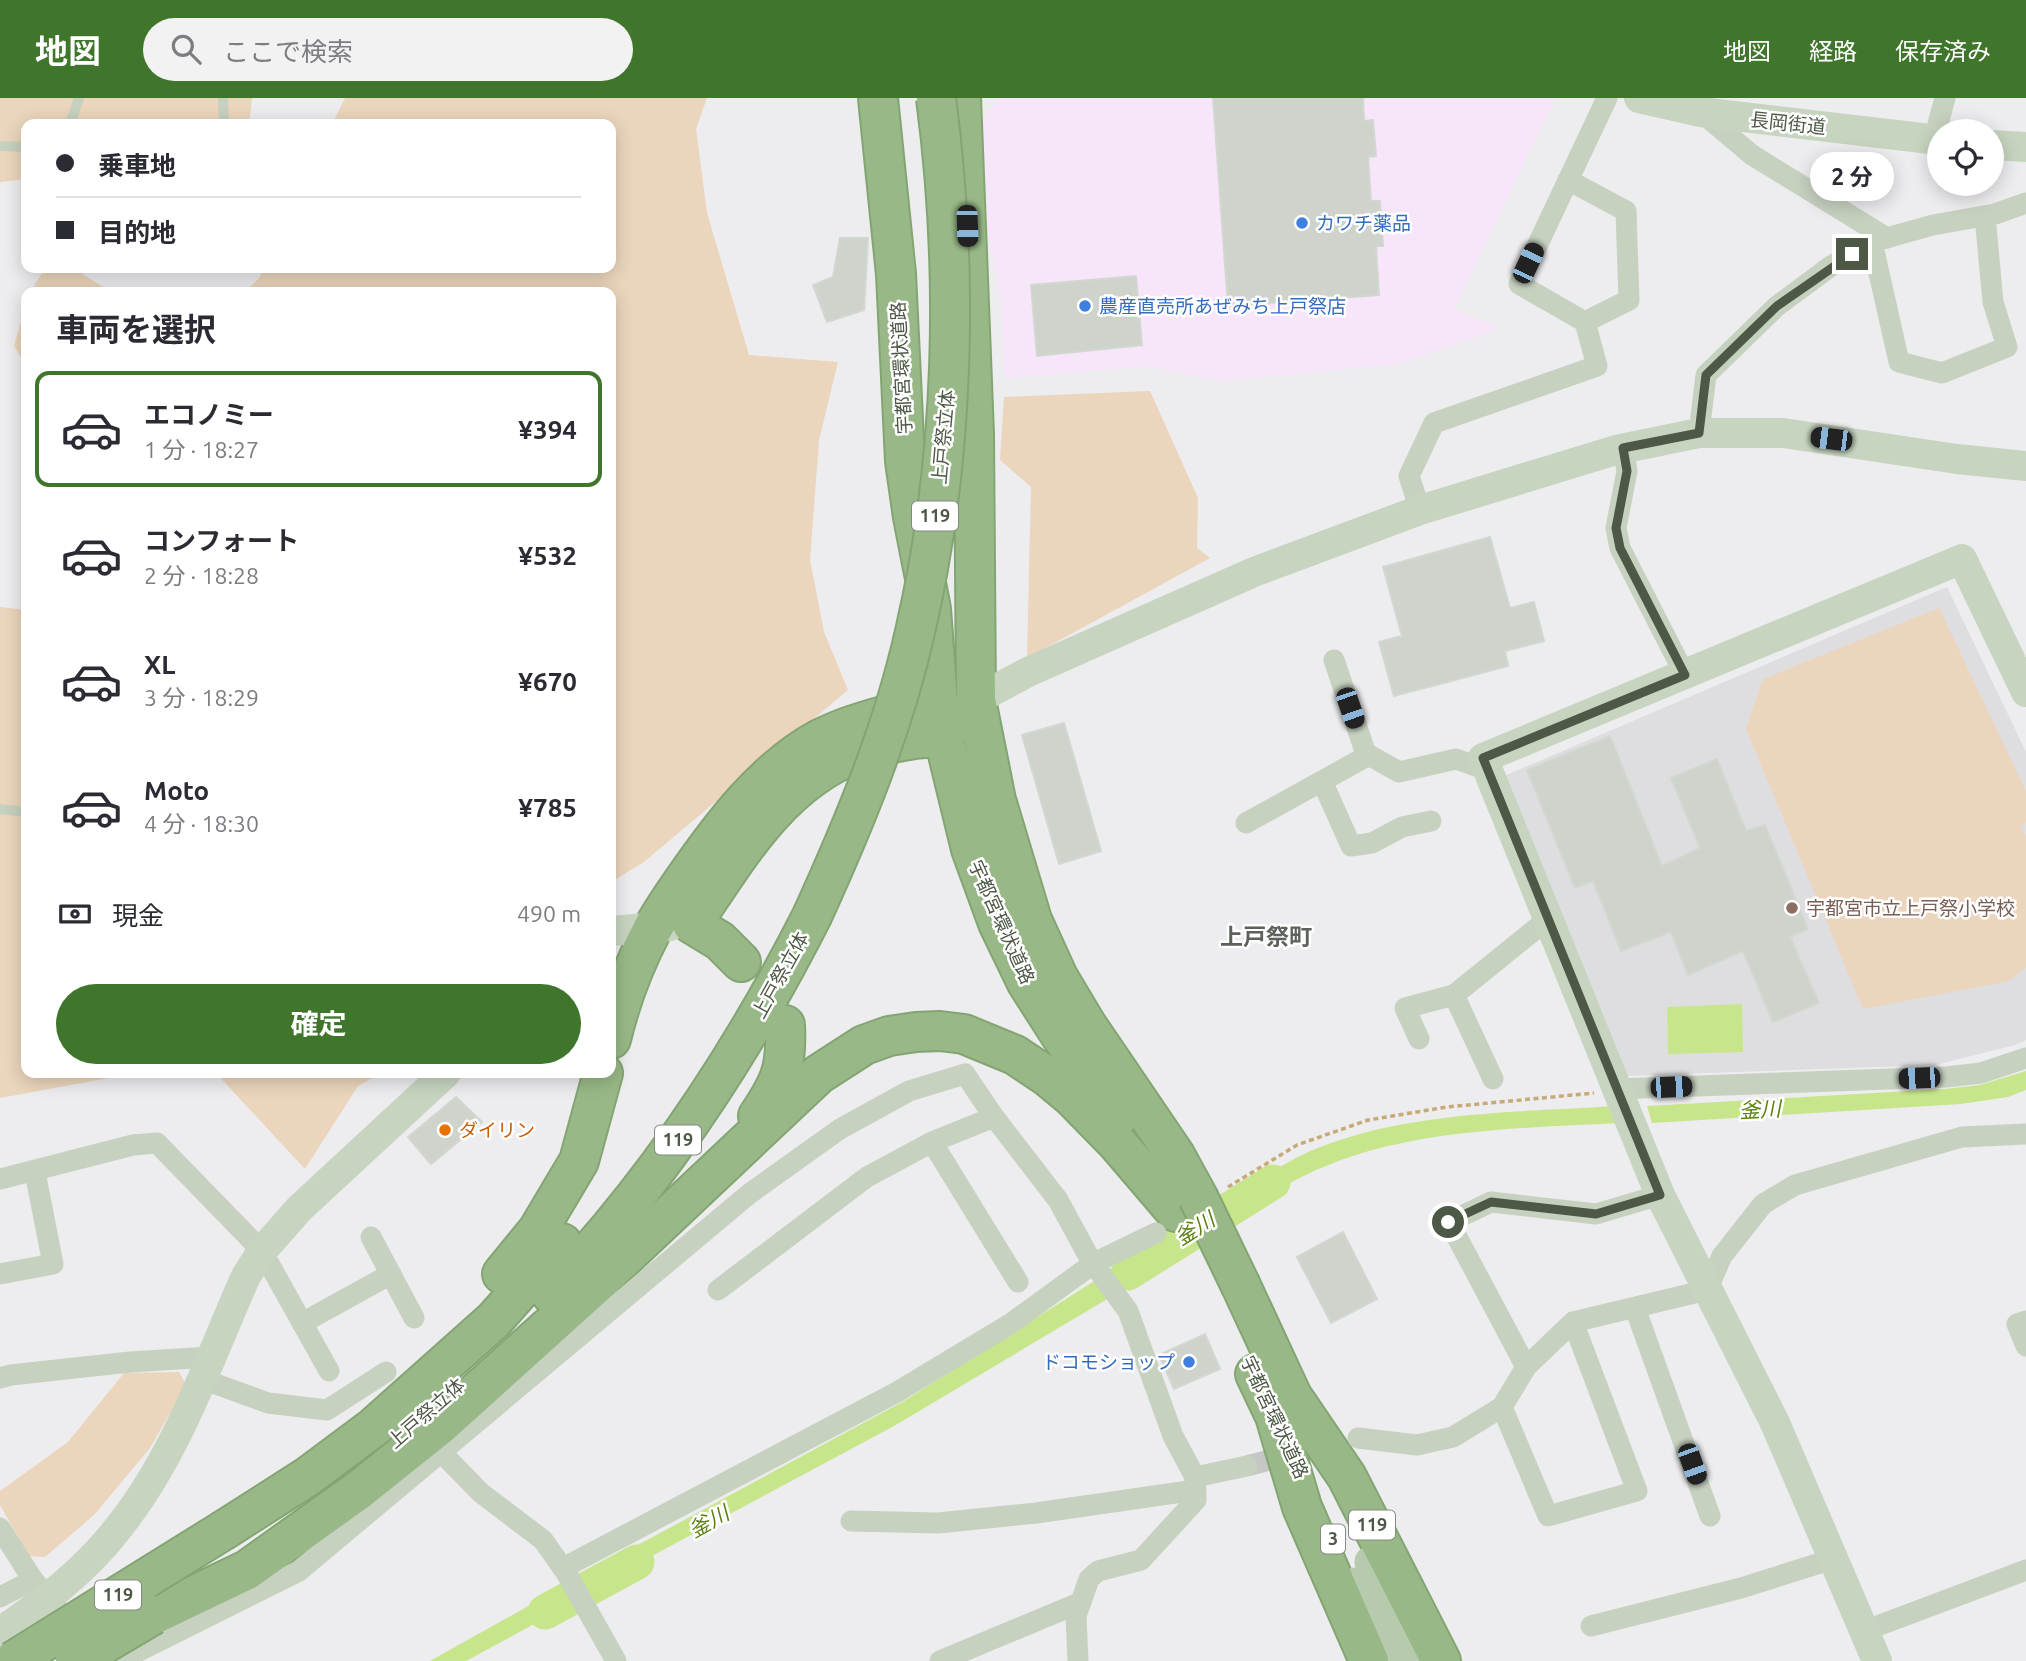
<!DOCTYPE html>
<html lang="ja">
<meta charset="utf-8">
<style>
:root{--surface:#fff;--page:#f2f2f3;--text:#2b2b33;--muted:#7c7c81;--line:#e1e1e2;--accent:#40762c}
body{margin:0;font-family:Ubuntu,"Noto Sans JP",sans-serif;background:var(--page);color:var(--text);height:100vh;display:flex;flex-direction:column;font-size:26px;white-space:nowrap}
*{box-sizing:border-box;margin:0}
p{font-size:23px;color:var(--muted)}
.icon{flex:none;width:38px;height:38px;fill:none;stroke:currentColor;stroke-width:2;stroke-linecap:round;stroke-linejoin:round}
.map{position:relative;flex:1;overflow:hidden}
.drawer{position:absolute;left:21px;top:189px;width:595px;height:791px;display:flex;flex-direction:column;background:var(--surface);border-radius:14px;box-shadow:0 4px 18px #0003}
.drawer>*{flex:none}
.top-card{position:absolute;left:21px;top:21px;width:595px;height:154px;border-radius:14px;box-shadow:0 4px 18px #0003;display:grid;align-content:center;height:154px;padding:0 35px;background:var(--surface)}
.controls{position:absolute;left:1927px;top:21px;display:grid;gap:14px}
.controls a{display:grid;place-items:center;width:77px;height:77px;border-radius:50%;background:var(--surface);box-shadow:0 4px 18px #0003;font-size:35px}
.end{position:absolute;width:32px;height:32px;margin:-16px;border:9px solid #4d5946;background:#fff;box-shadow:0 0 0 4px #fff}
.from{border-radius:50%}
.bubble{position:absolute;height:49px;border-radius:24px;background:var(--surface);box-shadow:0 4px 18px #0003;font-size:23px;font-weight:700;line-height:49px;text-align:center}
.car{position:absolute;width:21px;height:42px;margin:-21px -10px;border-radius:9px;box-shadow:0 0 5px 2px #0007;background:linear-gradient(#222 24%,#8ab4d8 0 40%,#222 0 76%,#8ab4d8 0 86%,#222 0)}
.top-card b{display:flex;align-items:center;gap:24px;height:66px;font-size:26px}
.top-card b+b{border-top:2px solid var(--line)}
.top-card i{width:18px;height:18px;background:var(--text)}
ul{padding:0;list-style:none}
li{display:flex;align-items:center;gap:21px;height:116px;margin:0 14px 10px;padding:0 21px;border:4px solid transparent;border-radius:14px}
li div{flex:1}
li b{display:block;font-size:26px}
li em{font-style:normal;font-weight:700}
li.current{border-color:var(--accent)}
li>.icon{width:63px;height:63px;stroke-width:1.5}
h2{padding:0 35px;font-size:32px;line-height:84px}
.pay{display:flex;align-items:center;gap:18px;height:77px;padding:0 35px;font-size:26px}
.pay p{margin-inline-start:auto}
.button{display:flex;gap:14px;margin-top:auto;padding:14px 35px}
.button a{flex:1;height:80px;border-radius:42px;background:var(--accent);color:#fff;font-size:28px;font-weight:700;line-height:80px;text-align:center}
header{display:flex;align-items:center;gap:42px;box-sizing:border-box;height:98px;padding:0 35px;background:var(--accent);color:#fff}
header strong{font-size:33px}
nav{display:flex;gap:38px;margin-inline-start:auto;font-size:24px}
.search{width:490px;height:63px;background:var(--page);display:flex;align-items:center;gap:18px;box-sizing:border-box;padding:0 24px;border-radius:38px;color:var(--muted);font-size:26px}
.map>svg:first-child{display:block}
</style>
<header>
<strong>地図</strong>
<div class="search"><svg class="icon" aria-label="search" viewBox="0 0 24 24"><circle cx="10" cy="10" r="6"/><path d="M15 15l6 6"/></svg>ここで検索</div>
<nav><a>地図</a><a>経路</a><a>保存済み</a></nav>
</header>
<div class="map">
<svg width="2026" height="1563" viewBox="0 0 2026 1563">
<rect width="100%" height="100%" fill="#edecef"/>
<path fill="#f7e5fa" d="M996,0H1555L1454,211L1499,231L1399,266L1218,283L1150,268L1005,280L1001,196L988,135L983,20L997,4Z"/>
<path fill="#dedee0" d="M1947,489L2026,654V942L2015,947L1935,967L1625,978L1504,678Z"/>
<g fill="#ebd5bc">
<path d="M0,0H252L249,26H26V81L0,84Z"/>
<path d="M345,0H707L696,31L707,115L749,257L838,264L819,342L810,462L824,534L848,592L644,764L611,784V194H245L259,180L264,170H611V26H332Z"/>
<path d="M49,170H73L111,194H30L42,175Z"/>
<path d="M26,206V268L14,248Z"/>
<path d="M1150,293L1198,400L1197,450L1210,460L1027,560L1031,389L1000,362L1004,299Z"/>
<path d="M0,509L26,512V975H136L0,1000Z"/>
<path d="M1939,510L2026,693V725L2021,728L2026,738V870L2009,883L1863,911L1746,631L1763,581Z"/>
<path d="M216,975H382L358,988L305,1071Z"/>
<path d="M179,1274L186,1287L150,1350L94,1417L45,1459L29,1458L0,1407V1393L68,1344L124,1275Z"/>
</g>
<g fill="#c7e68c">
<path d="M1742,906L1743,954L1668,956L1667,909Z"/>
<path d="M2026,973V992L2008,999L1961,1006L1652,1025L1647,1008L1944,991L1980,987Z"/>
<path d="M1613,1008L1620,1025C1526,1030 1419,1031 1331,1066C1297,1079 1268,1097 1237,1117L1230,1100C1255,1084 1281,1067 1308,1054C1404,1013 1512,1015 1613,1008Z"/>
<path d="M1162,1141L1174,1162L1123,1191L1112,1173Z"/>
<path d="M1096,1182L1109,1200L894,1328L596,1488L588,1474L904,1303Z"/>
<path d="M566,1487L575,1504L466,1563H430Z"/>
</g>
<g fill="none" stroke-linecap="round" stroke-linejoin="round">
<g stroke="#c7e68c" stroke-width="35">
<path d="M1128,1175L1273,1084"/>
<path d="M545,1514L637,1464"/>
</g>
</g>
<g fill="#ced4cc" stroke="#d2d8d1" stroke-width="2">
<path d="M1213,0H1363L1364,23L1373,22L1376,58L1368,59L1371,103H1380L1383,148H1376L1379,197L1228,208Z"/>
<path d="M840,140H868L864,212L827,224L813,187L833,179Z"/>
<path d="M1136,178L1142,247L1037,258L1031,187Z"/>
<path d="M1490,439L1510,510L1534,504L1544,543L1505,553L1508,568L1394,598L1379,544L1402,538L1383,469Z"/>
<path d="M1064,625L1101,753L1059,766L1022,637Z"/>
<path d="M1610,638L1662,768L1700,750L1671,680L1717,661L1746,733L1765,727L1808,831L1790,839L1819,905L1773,924L1743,853L1688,877L1671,834L1621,853L1593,783L1575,790L1527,672Z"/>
<path d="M456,999L482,1024L431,1066L408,1039Z"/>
<path d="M1343,1134L1377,1201L1331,1225L1297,1159Z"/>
<path d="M1205,1236L1220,1271L1174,1291L1159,1257Z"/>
</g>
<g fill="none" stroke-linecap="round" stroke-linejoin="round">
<path stroke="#c5c7c5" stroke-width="21" stroke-dasharray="21 10" stroke-linecap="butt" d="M1247,1368L1296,1355"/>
<g stroke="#83a572" stroke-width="42">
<g id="highway">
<path d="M878,0L896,176L905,363L913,419L931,511L938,604L943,636L971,751L998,825L1027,885L1059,935L1117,1020"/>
<path d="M961,0L974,336L976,602L996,702L1032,822L1058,879L1086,926L1175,1057L1198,1099"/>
<path d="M741,864L720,843L692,826C737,760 779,685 857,655C876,648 895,644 915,641C923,640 933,640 941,637C948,634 955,624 960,619"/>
<path d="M611,941C620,904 634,866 652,832C661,815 673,798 684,782C720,730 763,672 820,641C851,625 888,617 921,608"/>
<path d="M758,1018C781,984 787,969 785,927"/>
<path d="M502,1176L538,1132L579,1063L603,975"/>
<path d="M1241,1188L1292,1298L1347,1379L1441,1563"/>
<path d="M551,1196C657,1085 743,954 812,818"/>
<path d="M1255,1276L1275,1318L1302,1409L1369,1563"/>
<path d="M224,1432L307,1379L374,1329L494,1222L562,1145"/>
<path d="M153,1517L247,1472L359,1392L439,1328L592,1190L819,976L864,947L889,938L916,934L940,933L964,936L1015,957L1048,979L1072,999L1117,1045L1176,1114"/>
</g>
</g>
<path stroke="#c7aa77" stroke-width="3.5" stroke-dasharray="5 3.5" stroke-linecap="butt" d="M1228,1089L1297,1047L1368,1022L1447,1009L1594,995"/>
<g stroke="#c7d1c0" stroke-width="10">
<path d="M223,0L224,26"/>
<path d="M70,26L79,0"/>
<path d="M0,48L26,49"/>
<path d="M0,711L26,714"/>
</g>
<g stroke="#c7d1c0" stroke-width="21">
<path d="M1701,14L1752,57L1887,140"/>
<path d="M1934,41L1945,0"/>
<path d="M1568,82L1626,113L1629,202L1585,224"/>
<path d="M1872,144L1899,264L1942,275L2007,249L1993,204L1985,118"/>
<path d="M1699,335L1706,277L1777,208L1831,168L1872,144L1933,127L1995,116L2026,105"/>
<path d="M1623,350L1627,373L1616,430L1620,450L1685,577"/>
<path d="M1420,412L1409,378L1434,325L1597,268L1585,224L1519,186L1607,0"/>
<path d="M1334,562L1367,659"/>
<path d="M1322,683L1351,748L1372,745L1402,729L1431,723"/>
<path d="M1246,725L1369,657L1399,674L1456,661L1489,673"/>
<path d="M1454,897L1493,981"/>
<path d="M1419,941L1405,910L1454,897L1548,821"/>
<path d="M1616,991L1946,979L1981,975L2026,960"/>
<path d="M932,1044L1018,1184"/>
<path d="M0,1081L133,1047L157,1045L262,1153L329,1273"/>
<path d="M371,1139L414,1220"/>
<path d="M0,1176L53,1166L35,1074"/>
<path d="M718,1192L867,1079L932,1044L994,1019L1058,1102L1090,1161L1128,1213L1173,1338L1195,1379"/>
<path d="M1635,1210L1710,1418"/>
<path d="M2026,1223L2017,1226L2026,1248"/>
<path d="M302,1225L391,1176"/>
<path d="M1526,1269L1449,1124L1491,1104L1596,1116L1660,1097"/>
<path d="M0,1280L11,1277L130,1264L210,1259"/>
<path d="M202,1281L268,1305L327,1312L386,1274"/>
<path d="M1502,1309L1548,1418L1637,1393L1573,1224"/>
<path d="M1358,1340L1417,1347L1453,1339L1502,1309L1526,1269L1573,1224L1707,1192L1722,1158L1763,1106L1795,1087L1962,1039L2026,1036"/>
<path d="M441,1354L481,1395L543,1442L567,1476L616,1563"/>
<path d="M851,1423L938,1425L1036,1415L1196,1392"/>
<path d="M0,1430L33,1482"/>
<path d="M563,1470L897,1294L1010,1226L1094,1165L1156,1135"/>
<path d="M0,1499L33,1482L56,1507"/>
<path d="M1591,1528L1741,1490L1833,1461"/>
<path d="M1864,1533L2026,1472"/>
<path d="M119,1563L299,1473L749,1096L840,1031L909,993L965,976L994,1019"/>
<path d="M940,1563L1079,1505"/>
<path d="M1078,1563L1076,1518L1089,1481L1098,1473L1141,1462L1196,1402L1195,1379L1247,1368"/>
</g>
<g stroke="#c7d5c0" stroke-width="30">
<path d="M1639,0L1701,14L1939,42"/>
<path d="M1992,47L2026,49"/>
<path d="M976,602L1028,574L1254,474L1420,412L1616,352L1699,335H1783L1957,361L2026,368"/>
<path d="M611,833L670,828"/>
<path d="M0,1534C44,1504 86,1472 119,1429C178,1355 208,1263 246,1178L262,1153L299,1111L446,975"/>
<path d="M1877,1563L1775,1325L1660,1097L1483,660L1962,461L2026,594"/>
</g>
<g stroke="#b8caad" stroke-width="33">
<path d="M1371,1464L1417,1563"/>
<path d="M1355,1486L1392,1563"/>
</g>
<use href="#highway" stroke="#98b987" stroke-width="38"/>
<g stroke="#83a572" stroke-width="42" stroke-linecap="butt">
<g id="highway-bridge">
<path d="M812,818C854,726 893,632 915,534C955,361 959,175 936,0"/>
<path d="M1198,1099L1241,1188"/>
<path d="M13,1563L224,1432"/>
<path d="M75,1563L153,1517"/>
</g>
</g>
<use href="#highway-bridge" stroke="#98b987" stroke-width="38"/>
</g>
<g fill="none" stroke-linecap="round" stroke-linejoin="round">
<path stroke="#4d5946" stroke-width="9" d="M1448,1124L1491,1104L1596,1116L1660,1097L1483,660L1685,577L1620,450L1616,430L1627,373L1623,350L1699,335L1706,277L1777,208L1852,156"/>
</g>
<g fill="#3f7fe0" stroke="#fff" stroke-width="2.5">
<circle cx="1302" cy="125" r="7"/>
<circle cx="1085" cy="208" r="7"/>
<circle cx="1189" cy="1264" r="7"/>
</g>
<circle fill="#8d6e63" stroke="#fff" stroke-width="2.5" cx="1792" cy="810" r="7"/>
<circle fill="#e8710a" stroke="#fff" stroke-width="2.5" cx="445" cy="1032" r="7"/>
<g text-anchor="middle" stroke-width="5" stroke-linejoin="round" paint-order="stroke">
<g fill="#fff" stroke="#828b7e" stroke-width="2">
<rect x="912" y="403.5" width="46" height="29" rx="5"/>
<rect x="655" y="1027.5" width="46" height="29" rx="5"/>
<rect x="1349" y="1412.5" width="46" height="29" rx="5"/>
<rect x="1321" y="1426.5" width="24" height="29" rx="5"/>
<rect x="95" y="1482.5" width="46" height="29" rx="5"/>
</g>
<g font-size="18" font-weight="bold" fill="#4d5946">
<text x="935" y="424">119</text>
<text x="678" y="1048">119</text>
<text x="1372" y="1433">119</text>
<text x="1333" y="1447">3</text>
<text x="118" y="1503">119</text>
</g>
<g font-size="19" fill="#4d5946" stroke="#fff">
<text transform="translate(1788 25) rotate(6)" y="7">長岡街道</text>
<text transform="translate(901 270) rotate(-93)" y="7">宇都宮環状道路</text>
<text transform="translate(943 339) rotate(-85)" y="7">上戸祭立体</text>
<text transform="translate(1002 824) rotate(66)" y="7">宇都宮環状道路</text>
<text transform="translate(780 877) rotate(-61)" y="7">上戸祭立体</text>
<text transform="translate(426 1315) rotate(-41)" y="7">上戸祭立体</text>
<text transform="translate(1275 1319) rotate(65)" y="7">宇都宮環状道路</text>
</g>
<g font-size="19" fill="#366cbe" stroke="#fff" text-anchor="start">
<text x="1316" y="132">カワチ薬品</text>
<text x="1099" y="215">農産直売所あぜみち上戸祭店</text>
<text x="1175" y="1271" text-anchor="end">ドコモショップ</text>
</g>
<g font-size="19" fill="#785e54" stroke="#fff" text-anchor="start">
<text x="1806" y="817">宇都宮市立上戸祭小学校</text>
</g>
<g font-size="19" fill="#c56008" stroke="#fff" text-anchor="start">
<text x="459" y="1039">ダイリン</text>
</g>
<g font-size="21" font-style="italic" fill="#5c8113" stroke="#fff">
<text transform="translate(1760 1012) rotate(-3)" y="7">釜川</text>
<text transform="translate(1195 1131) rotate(-32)" y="7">釜川</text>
<text transform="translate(709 1424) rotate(-29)" y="7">釜川</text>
</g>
<g font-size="23" font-weight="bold" fill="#5c615a" stroke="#fff">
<text x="1266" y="847">上戸祭町</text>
</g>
</g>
</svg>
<div class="controls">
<a><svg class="icon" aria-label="locate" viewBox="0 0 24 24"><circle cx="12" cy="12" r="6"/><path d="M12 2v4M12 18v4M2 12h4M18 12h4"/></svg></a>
</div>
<i class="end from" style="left:1448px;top:1124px"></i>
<i class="end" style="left:1852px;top:156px"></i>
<div class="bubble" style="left:1810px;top:54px;width:84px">2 分</div>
<i class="car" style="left:967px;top:128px;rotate:178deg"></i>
<i class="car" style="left:1528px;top:165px;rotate:25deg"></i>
<i class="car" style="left:1831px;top:341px;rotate:277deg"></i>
<i class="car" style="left:1350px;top:610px;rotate:161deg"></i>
<i class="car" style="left:1919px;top:980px;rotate:268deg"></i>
<i class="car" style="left:1671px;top:989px;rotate:88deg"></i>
<i class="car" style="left:1692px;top:1366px;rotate:160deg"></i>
<div class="top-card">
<b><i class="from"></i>乗車地</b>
<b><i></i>目的地</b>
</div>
<section class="drawer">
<h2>車両を選択</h2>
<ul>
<li class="current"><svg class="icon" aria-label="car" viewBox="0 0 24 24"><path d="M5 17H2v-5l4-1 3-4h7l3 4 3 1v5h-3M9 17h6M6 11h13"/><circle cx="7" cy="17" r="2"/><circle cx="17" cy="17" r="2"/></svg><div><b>エコノミー</b><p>1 分 · 18:27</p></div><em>¥394</em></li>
<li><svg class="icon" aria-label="car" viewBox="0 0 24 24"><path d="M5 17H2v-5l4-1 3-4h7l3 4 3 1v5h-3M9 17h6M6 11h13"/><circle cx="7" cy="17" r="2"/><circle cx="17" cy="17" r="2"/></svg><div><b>コンフォート</b><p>2 分 · 18:28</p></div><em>¥532</em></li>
<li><svg class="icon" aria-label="car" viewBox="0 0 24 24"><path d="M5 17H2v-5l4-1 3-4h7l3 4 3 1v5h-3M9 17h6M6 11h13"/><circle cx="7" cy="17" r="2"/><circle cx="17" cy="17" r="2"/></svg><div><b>XL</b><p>3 分 · 18:29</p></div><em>¥670</em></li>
<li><svg class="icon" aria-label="car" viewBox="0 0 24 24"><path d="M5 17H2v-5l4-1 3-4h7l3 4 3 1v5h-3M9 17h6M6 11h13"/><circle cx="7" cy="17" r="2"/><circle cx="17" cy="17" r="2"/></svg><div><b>Moto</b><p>4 分 · 18:30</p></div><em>¥785</em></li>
</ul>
<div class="pay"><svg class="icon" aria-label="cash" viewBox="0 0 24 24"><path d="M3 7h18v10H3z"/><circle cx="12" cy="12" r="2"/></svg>現金<p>490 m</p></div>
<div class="button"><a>確定</a></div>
</section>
</div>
